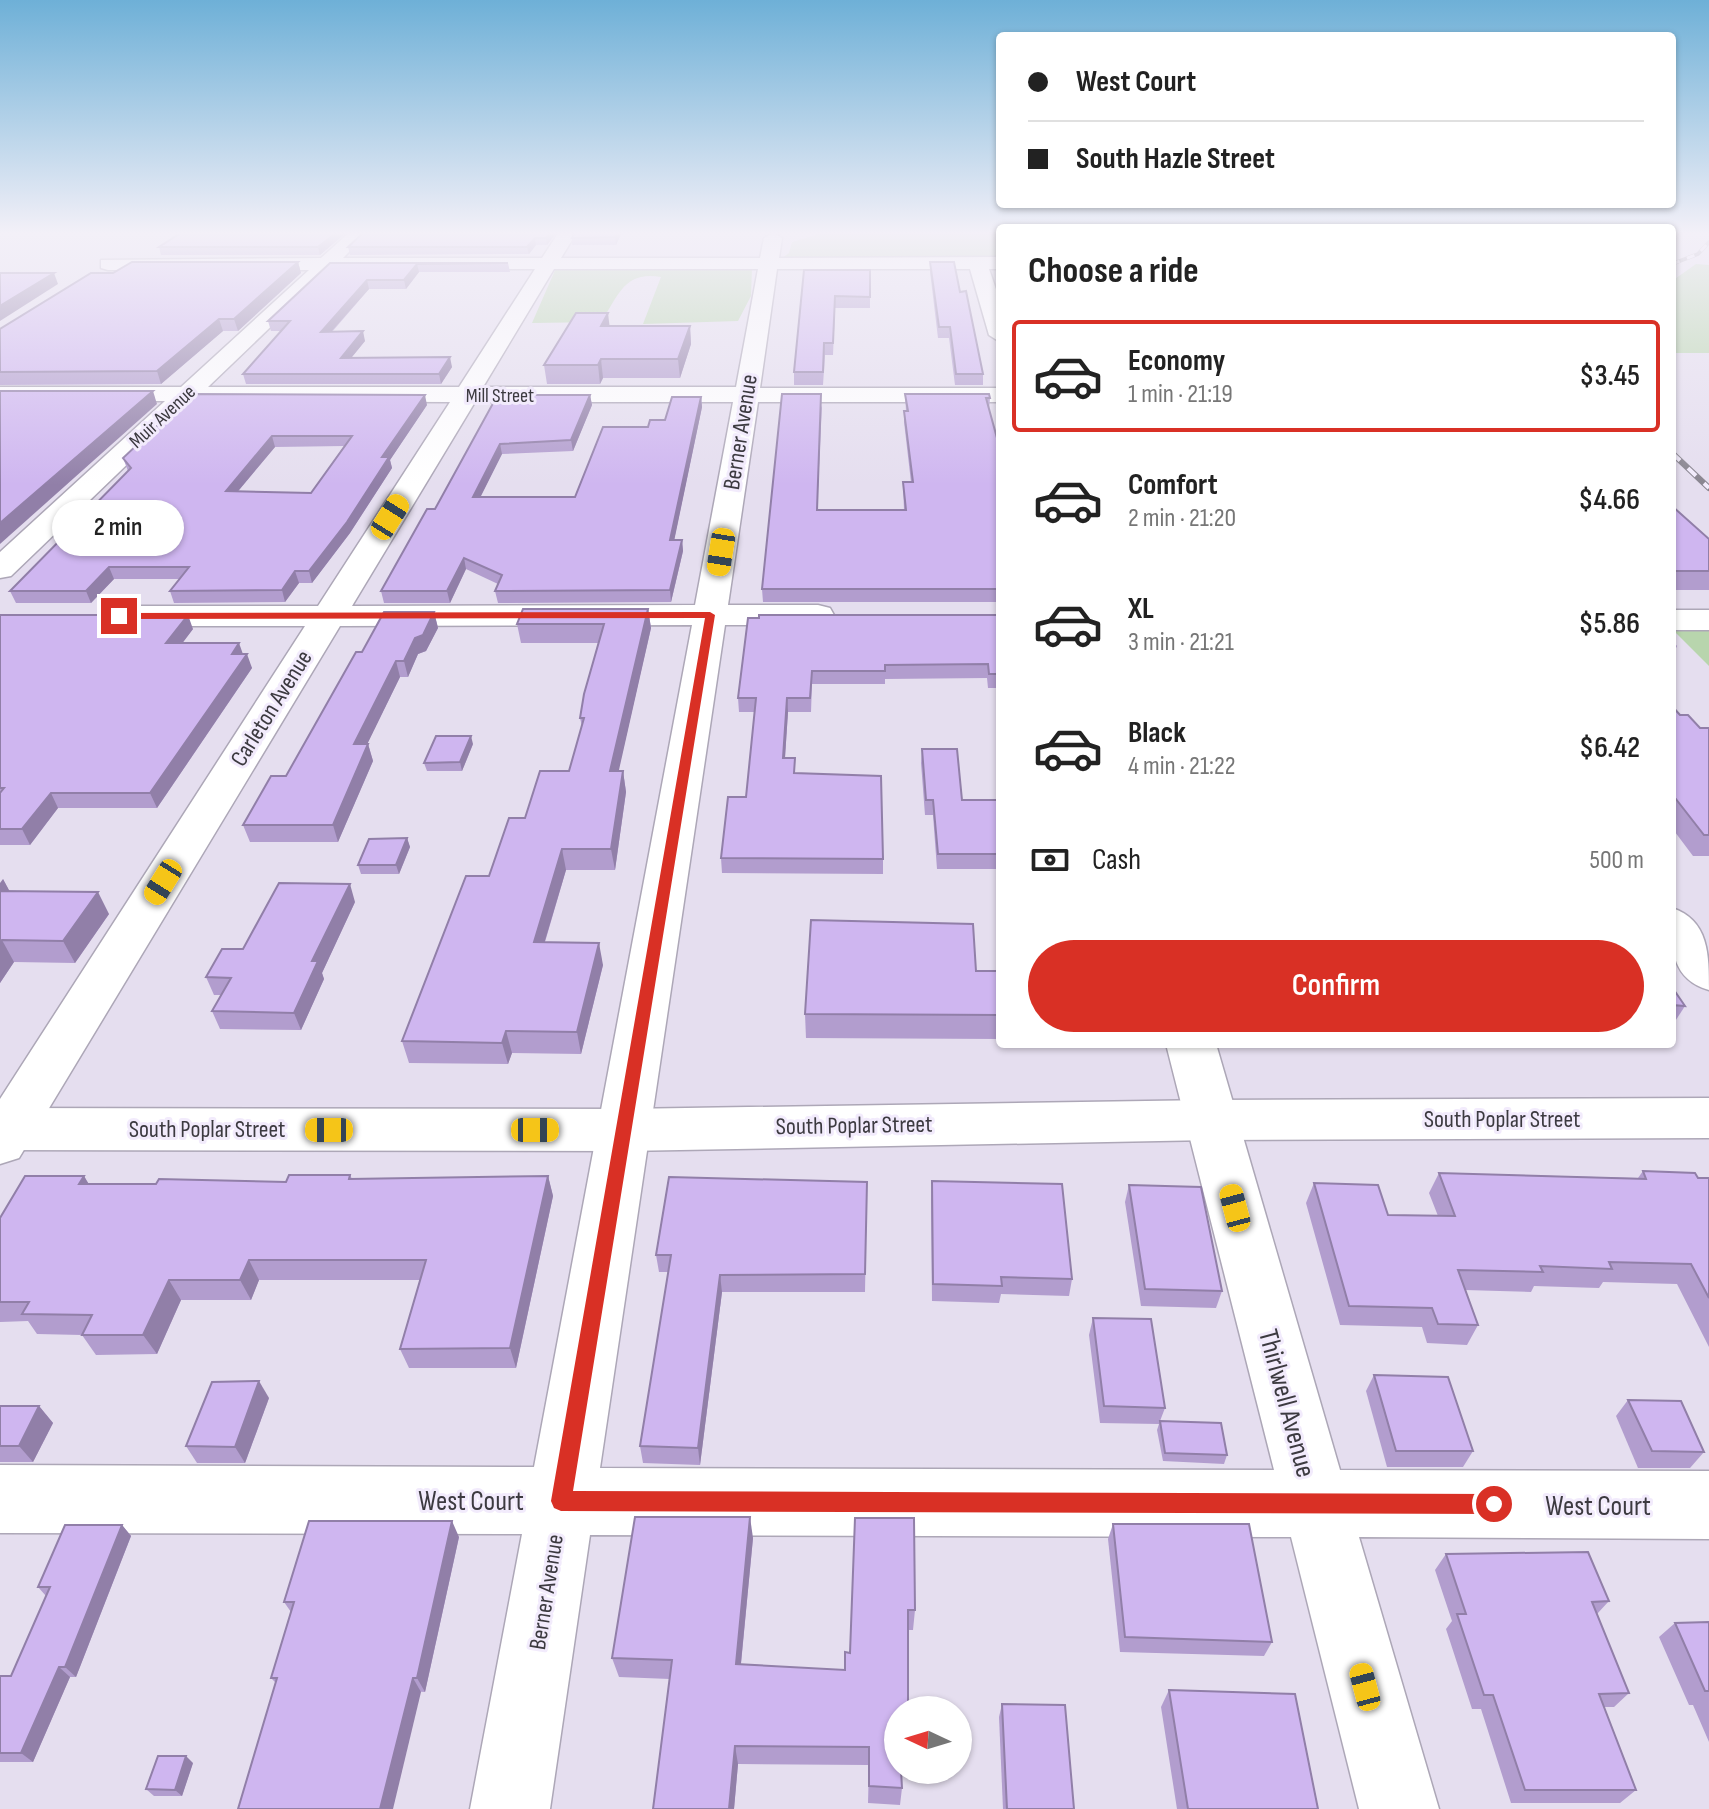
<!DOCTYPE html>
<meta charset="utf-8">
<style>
:root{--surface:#fff;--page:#f6f6f6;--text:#222;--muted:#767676;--line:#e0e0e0;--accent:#d93025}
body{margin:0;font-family:"Sofia Sans Condensed",sans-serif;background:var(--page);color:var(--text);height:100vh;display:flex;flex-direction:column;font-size:30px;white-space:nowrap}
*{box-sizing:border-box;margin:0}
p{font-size:26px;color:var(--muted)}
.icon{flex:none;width:44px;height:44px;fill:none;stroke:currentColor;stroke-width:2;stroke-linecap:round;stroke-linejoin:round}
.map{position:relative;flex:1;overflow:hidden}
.drawer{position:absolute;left:996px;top:224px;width:680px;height:824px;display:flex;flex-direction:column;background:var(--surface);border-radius:8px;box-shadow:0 2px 6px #0004}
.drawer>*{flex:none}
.hud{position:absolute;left:996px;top:32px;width:680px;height:176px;border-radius:8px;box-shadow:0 2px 6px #0004;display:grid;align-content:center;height:176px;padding:0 32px;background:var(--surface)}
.needle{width:52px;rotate:274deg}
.tools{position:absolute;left:884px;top:1696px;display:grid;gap:16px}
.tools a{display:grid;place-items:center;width:88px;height:88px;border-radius:50%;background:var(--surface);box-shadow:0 2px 6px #0004;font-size:40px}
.end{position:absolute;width:36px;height:36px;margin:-18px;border:10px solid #d93025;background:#fff;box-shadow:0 0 0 4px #fff}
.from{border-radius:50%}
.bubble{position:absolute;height:56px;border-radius:28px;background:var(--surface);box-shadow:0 2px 6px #0004;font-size:26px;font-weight:600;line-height:56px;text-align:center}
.car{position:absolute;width:24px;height:48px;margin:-24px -12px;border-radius:10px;box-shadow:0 0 6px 2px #0007;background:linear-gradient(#f5c518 24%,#345 0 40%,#f5c518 0 76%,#345 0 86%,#f5c518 0)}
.hud b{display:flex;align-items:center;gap:28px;height:76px;font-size:30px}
.hud b+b{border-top:2px solid var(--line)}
.hud i{width:20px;height:20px;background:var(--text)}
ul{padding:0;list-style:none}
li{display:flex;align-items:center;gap:24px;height:112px;margin:0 16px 12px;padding:0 16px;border:4px solid transparent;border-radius:8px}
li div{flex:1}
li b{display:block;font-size:30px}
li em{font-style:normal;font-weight:600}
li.current{border-color:var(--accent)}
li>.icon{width:72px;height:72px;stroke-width:1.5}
h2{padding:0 32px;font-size:36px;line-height:96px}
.pay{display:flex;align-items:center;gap:20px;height:88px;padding:0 32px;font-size:30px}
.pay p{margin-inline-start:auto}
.primary-button{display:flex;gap:16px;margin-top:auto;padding:16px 32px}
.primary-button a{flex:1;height:92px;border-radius:48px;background:var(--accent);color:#fff;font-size:32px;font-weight:600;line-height:92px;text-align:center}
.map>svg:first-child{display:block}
</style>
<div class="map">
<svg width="1709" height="1809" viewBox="0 0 1709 1809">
<rect width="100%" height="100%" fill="#e5deef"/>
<g fill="#b8d5ad">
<path d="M826,232H1000V258H782L789,253L792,242Z"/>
<path d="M1696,264L1709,265V353H1672V281Z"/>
<path d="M556,268H752L751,296L738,321L643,324L661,277C624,271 619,295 601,322L532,323Z"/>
<path d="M1672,624H1709V666L1672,629Z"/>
</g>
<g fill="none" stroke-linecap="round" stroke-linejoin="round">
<g stroke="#ada7b7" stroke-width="3">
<g id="minor">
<path d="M350,232H369L343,258H542L559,232H577L561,258H760L764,238L773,233L782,238L779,258L1000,257V269H989L1000,301V342L989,335L970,269H777L760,388H1000V402H758L728,605H818L830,608L834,615L830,622L818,625H725L600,1468L1274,1470L1166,1044H1216L1340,1470L1709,1471V1539L1359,1537L1439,1809H1359L1291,1537L590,1535L550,1809H470L522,1534L0,1533V1465L534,1467L692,625L340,626L19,1158L0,1164V1099L305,626H130L118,623L114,616L118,609L130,606H318L450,402L193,401L11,576L0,578V552L165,401H0V387H181L309,270H108L101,268V260L321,258ZM331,269H535L459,387H208ZM554,269H758L736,387H483ZM475,402H733L695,605L352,606Z"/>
<rect x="1672" y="610" width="37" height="20"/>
<path d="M1672,908C1709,920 1709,955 1709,990C1668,978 1672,943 1672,908Z"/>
</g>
</g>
<g stroke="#ada7b7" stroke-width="3">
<path id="major" d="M1709,1098V1138L1211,1140L624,1151L0,1150V1108L624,1109L1211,1100Z"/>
</g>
<use href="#minor" fill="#fff" fill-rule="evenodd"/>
<use href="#major" fill="#fff" fill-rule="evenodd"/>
<g stroke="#898590" stroke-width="4">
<path id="rail-far1" d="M1672,264L1698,254L1709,242"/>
</g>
<g stroke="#898590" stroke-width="6">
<path id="rail" d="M1672,453L1709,488"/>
</g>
<use href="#rail-far1" stroke="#f2ebfc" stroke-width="3" stroke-dasharray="8" stroke-linecap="butt"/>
<use href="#rail" stroke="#f2ebfc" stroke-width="4" stroke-dasharray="11" stroke-linecap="butt"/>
</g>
<g fill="#b29dce" fill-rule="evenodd">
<path d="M182,232H347L320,255H161L159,247Z"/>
<path d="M364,232H557L547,245H536L529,254L350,255L348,247Z"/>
<path d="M574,232H622L616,245H572V238Z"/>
<path d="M298,262L301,273L238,331H223L161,384L0,385V329L113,273Z"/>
<path d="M930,262L960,292L983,374V385H955L949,338H938L930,272Z"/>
<path d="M330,263H508L510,272H419L406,289H369L332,332L365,341L351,358L452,367L441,384H246L243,374L281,331H271L268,321Z"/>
<path d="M804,270H870V308H835L833,355H825L823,385H794V372Z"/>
<path d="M609,326H690L691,344L680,378H603L600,384H547L544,365Z"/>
<path d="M905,394L990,398L989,410L1000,449V602H763L762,589L822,405L817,510H904L903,482H911L904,422V411H906Z"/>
<path d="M590,395L592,405L573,451L502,454L480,497H575L648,427L665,420L701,397L702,407L674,540H682L683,551L671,602L498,603L495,591L498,584L466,569L450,603H384L381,591L507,401Z"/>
<path d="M427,405L390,460L392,468L350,533L312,583H299L285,602L174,603L170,591L180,579H114L91,603H16L10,591L128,471L123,458ZM344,446L311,493L238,491L275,447Z"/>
<path d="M1672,506L1709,539V590H1672Z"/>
<path d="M648,609L651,628L618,771H623L626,792L615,870H566L545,942L603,965L581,1054L512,1053L508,1064L409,1063L402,1041L525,818L569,771L582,726L580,718L598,643H521L517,624Z"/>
<path d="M434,612L438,628L426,651L418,654L408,677H400L367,744H368L373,761L338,842H250L243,825L286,776L362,652Z"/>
<path d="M0,615L193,629L182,643L243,654L252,668L157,808H58L30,845H0Z"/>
<path d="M1000,615V688H988L987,678L885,679V684H812L811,712H788L785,758L795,773L883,859V874L722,873L721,858L746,797L755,712H739L738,698L748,618Z"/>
<path d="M1672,640L1677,646L1672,657Z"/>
<path d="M1672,706L1680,715L1700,728H1709V856H1693L1672,828Z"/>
<path d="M473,744L462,771H427L424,763Z"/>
<path d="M922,749L962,800H1000V869H937L933,815H925L921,763Z"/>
<path d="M407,838L410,847L399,874H361L358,865Z"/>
<path d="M3,879L9,891L109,914L75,963L14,962L0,983Z"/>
<path d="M355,902L322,973L324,979L301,1030L220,1029L212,1011L221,995H214L206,977Z"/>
<path d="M976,971H1000V1039L806,1038L805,1014Z"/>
<path d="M1672,987L1685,1006L1674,1023H1672Z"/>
<path d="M1042,1044H1143V1048L1042,1046Z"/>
<path d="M1643,1171L1709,1178V1347L1677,1284L1603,1282L1599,1288L1534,1286L1531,1292L1465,1290L1478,1325L1467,1345L1427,1343L1422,1327L1340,1325L1306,1203L1314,1183L1388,1215L1438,1216L1429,1193L1439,1173L1638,1178Z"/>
<path d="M350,1175L352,1179L548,1176L553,1196L516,1368H409L400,1349L420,1280H259L251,1300H181L157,1354L96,1355L82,1335L37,1334L28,1321L0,1322V1218L84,1176L88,1184H156L286,1182Z"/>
<path d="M932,1181L1072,1279L1069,1296L1001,1294L999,1303L932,1301L931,1199Z"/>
<path d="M867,1182L865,1292H722L700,1465L643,1463L640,1446L668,1272H659L656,1255Z"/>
<path d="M1129,1185L1222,1291L1216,1308L1141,1306L1125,1202Z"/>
<path d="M1093,1318L1165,1408L1160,1421L1227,1455L1224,1464L1163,1461L1157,1430L1159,1424L1100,1423L1089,1335Z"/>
<path d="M1374,1375L1473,1451L1463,1467H1387L1366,1391Z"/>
<path d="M269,1398L245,1463H197L186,1446Z"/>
<path d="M1628,1400L1704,1452L1690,1468H1638L1616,1416Z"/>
<path d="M0,1406H39L53,1423L33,1462H0Z"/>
<path d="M855,1518L915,1610L913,1630H908L898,1710L902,1788L900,1805L868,1803L869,1765L738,1764L734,1809H653L670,1679L619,1677L612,1658L753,1538L741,1664L845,1670L850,1653Z"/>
<path d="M1113,1524L1272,1642L1264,1656L1120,1652L1108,1539Z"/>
<path d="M122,1525L131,1536L76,1677H70L33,1762H0V1676H11L46,1596L38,1587Z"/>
<path d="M459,1537L425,1692L276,1683L271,1678L291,1612L284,1602Z"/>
<path d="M1446,1554L1609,1601L1597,1614L1629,1693L1614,1707H1604L1636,1790L1620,1803H1511L1481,1709H1472L1446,1629L1452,1621L1435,1570Z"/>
<path d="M1709,1622V1742L1693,1705H1689L1659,1637L1675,1623Z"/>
<path d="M1169,1690L1318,1809H1177L1161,1707Z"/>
<path d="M1002,1704L1074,1809H1003L999,1717Z"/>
<path d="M193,1763L182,1796H154L146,1789Z"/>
</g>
<g fill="#917fa8">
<path d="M337,232H347L320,255L318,247Z"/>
<path d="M551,232H557L547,245L546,238Z"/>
<path d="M618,232H622L616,245L615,237Z"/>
<path d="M535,238L536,245L529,254L527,247Z"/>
<path d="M298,262L301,273L238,331L234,319Z"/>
<path d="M417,264L419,272L406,289L404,280Z"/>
<path d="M54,273L58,284L0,321V306Z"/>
<path d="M367,280L369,289L323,341L321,332Z"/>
<path d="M608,313L610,330L601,326Z"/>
<path d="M219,319L223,331L161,384L157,371Z"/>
<path d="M690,326L691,344L680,378L678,359Z"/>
<path d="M363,331L365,341L343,368L341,358Z"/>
<path d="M450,357L452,367L441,384L439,374Z"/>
<path d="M601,359L603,378L600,384L598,365Z"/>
<path d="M153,391L157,404L0,544V523Z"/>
<path d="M425,395L427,405L390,460L392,468L350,533L312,583L309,571L382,457Z"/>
<path d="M590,395L592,405L573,451L571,440Z"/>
<path d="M701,397L702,407L672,551L670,540Z"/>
<path d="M272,436L275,447L229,502L226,491Z"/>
<path d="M500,444L502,454L475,508L473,497Z"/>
<path d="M682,540L683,551L671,602L670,590Z"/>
<path d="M464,558L466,569L450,603L447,591Z"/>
<path d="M109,567L114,579L91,603L86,591Z"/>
<path d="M295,571L299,583L285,602L282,590Z"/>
<path d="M648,609L651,628L614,792L610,771Z"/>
<path d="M434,612L438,628L426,651L418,654L408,677L404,661L415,638Z"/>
<path d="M188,615L193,629L172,657L166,643Z"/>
<path d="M239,643L244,657L232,654Z"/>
<path d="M247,654L252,668L157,808L150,793Z"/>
<path d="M396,661L400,677L359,761L354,744Z"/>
<path d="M787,698L788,712L784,772L783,758Z"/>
<path d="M471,736L473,744L462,771L460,762Z"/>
<path d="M368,744L373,761L338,842L333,825Z"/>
<path d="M623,771L626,792L615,870L611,849Z"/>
<path d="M51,793L58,808L30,845L22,829Z"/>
<path d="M407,838L410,847L399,874L396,865Z"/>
<path d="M562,849L566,870L538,964L534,942Z"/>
<path d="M3,879L15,901L0,902V883Z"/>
<path d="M350,884L355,902L322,973L324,979L301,1030L294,1013L312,961Z"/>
<path d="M98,892L109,914L75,963L63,941Z"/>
<path d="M2,940L14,962L0,983V943Z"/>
<path d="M599,943L603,965L581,1054L577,1032Z"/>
<path d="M506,1031L512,1053L508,1064L502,1043Z"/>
<path d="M84,1176L96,1196L79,1184Z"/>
<path d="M548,1176L553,1196L516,1368L510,1348Z"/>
<path d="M249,1260L259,1280L251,1300L240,1280Z"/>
<path d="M720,1275L722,1292L700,1465L698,1448Z"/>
<path d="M169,1280L181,1300L157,1354L143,1335Z"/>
<path d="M259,1381L269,1398L245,1463L235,1447Z"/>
<path d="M39,1406L53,1423L33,1462L19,1446Z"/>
<path d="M750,1517L753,1538L739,1683L736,1664Z"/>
<path d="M452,1521L459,1537L425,1692L417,1678Z"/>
<path d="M122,1525L131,1536L76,1677L65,1667Z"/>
<path d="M59,1667L70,1677L33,1762L21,1753Z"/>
<path d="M413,1678L421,1692L393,1809H380Z"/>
<path d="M735,1746L738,1764L734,1809H729Z"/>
<path d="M186,1756L193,1763L182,1796L175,1790Z"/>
</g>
<g fill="#cfb6f0" stroke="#917fa8" stroke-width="2" fill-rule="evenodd">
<path d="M182,232H337L318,247H159Z"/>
<path d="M364,232H551L546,238H535L527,247H348Z"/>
<path d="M574,232H618L615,237L572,238Z"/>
<path d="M132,262H298L234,319H219L157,371L0,372V329L91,273H113Z"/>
<path d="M930,262H954L960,292L966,291L983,374H956L950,327H939Z"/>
<path d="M330,263H508L417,264L404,280H367L321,332L363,331L341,358L450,357L439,374H243L290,321H268Z"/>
<path d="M804,270H870V297L835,296L833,343H824L823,372H794Z"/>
<path d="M0,273H54L0,306Z"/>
<path d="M576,313H608L601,326H690L678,359H601L598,365H544Z"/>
<path d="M0,391H153L0,523Z"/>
<path d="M191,394L425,395L382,457H389L347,522L309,571H295L282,590L170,591L189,567H109L86,591H10L131,468L123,458ZM272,436H352L311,493L226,491Z"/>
<path d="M782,394H821L817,510H906L903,482H913L904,411H908L905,394H989L990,398H986L1000,449V589H762Z"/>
<path d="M510,395H590L571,440L500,444L473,497H575L603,427H648L650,420H665L672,397H701L670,540H682L670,590L495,591L502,575L464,558L447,591H381L427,509H435L497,396L507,401Z"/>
<path d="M1672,506L1709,539V571H1672Z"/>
<path d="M523,609H648L610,771H623L611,849H562L534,942L599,943L577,1032L506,1031L502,1043L402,1041L466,876H489L509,818H525L540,771H569L584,718H580L584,694L604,624H517Z"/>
<path d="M384,612H434L423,635L415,638L404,661H396L354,744H368L333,825H243L271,776H286L356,652H362Z"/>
<path d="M0,615H188L166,643H239L232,654H247L150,793H51L22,829H0V793L4,788H0Z"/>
<path d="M759,615H1000V674H989L988,664L885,665V671H812L810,698H787L783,758H795L794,773L881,776L883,859L721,858L728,797H746L756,698H738L748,618H759Z"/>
<path d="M1672,706L1680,715H1688L1700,728H1709V835H1704L1672,794Z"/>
<path d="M436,736H471L460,762L424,763Z"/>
<path d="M922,749H957L962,800H1000V854H938L933,800H926Z"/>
<path d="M407,838L396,865H358L369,839Z"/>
<path d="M279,883L350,884L312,961H318L294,1013L212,1011L231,978L206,977L222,949H243Z"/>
<path d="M0,891L98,892L63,941L2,940L0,943Z"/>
<path d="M811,920L973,924L976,971H1000V1015L805,1014Z"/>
<path d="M1672,987L1685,1006L1672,1005Z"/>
<path d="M1643,1171L1695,1173L1698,1178H1709V1298L1691,1264L1609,1262L1612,1269L1540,1266L1543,1272L1458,1270L1478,1325L1438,1324L1432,1308L1349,1306L1314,1183L1378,1185L1388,1215L1455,1216L1439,1173L1646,1179Z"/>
<path d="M289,1175H350L349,1179L548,1176L510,1348L400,1349L426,1260H249L240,1280H169L143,1335H82L92,1315L22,1314L29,1302H0V1218L25,1176H84L79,1184H156L159,1179L286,1182Z"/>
<path d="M669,1177L867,1182L865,1274L720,1275L698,1448L640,1446L671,1255H656Z"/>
<path d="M932,1181L1062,1184L1072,1279L1001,1277L1002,1286L933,1284Z"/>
<path d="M1129,1185L1201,1187L1222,1291L1145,1289Z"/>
<path d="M1093,1318L1151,1319L1165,1408L1104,1406Z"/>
<path d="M1374,1375L1448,1377L1473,1451H1396Z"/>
<path d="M259,1381L235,1447L186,1446L212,1382Z"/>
<path d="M1628,1400L1681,1401L1704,1452L1652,1451Z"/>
<path d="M0,1406H39L19,1446H0Z"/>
<path d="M1160,1421L1221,1423L1227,1455L1165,1453Z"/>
<path d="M635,1517H750L736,1664L845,1670V1652L850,1653L855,1518H914L915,1610H908V1710H898V1770H901L902,1788L869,1786V1747L735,1746L729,1809H653L672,1660L612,1658Z"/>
<path d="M309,1521H452L417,1678H413L380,1809H238L277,1678H271L294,1602H284Z"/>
<path d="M1113,1524H1249L1272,1642L1125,1637Z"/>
<path d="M65,1525H122L65,1667H59L21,1753H0V1676H11L50,1587H38Z"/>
<path d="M1588,1552L1609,1601L1592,1602L1629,1693L1599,1694L1636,1790H1525L1493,1695H1484L1457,1614H1466L1446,1554Z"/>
<path d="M1709,1622V1691H1705L1675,1623Z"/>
<path d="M1169,1690L1295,1694L1318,1809H1188Z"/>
<path d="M1002,1704L1065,1705L1074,1809H1007Z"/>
<path d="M158,1756H186L175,1790L146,1789Z"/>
</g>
<linearGradient id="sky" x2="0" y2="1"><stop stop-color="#6eb0d7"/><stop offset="0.48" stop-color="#f3f0f8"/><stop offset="1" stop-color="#f3f0f8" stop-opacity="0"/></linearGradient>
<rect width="1709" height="485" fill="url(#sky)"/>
<path fill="#d93025" d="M710,612L715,615L573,1491L1494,1494L1501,1497L1504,1504L1501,1511L1494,1514L561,1511L554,1508L551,1501L705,618L119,619L115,616L119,613Z"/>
<g text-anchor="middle" stroke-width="6" stroke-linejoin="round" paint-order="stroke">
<g font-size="20" fill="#3c3a40" stroke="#f2ebfc">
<text x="500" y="402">Mill Street</text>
<text transform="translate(162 416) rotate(-43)" y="7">Muir Avenue</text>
</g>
<g font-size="24" fill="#3c3a40" stroke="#f2ebfc">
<text transform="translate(740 432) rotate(-81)" y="8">Berner Avenue</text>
<text transform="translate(271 708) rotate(-58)" y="8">Carleton Avenue</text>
<text x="1502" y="1127">South Poplar Street</text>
<text transform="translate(854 1125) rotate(-1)" y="8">South Poplar Street</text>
<text x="207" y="1137">South Poplar Street</text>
<text transform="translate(546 1592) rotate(-81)" y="8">Berner Avenue</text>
</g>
<g font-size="28" fill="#3c3a40" stroke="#f2ebfc">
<text transform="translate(1288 1403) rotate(75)" y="10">Thirlwell Avenue</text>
<text x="471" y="1510">West Court</text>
<text x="1598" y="1515">West Court</text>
</g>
</g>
</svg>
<div class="tools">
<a><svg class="needle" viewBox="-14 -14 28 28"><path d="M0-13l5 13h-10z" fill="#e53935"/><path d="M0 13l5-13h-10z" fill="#767676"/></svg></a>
</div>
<i class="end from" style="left:1494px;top:1504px"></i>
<i class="end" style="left:119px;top:616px"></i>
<div class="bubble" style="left:52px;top:500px;width:132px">2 min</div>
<i class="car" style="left:390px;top:517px;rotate:32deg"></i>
<i class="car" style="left:721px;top:552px;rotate:189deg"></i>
<i class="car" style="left:163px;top:882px;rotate:212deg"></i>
<i class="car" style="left:329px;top:1130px;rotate:270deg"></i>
<i class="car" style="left:535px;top:1130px;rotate:90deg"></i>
<i class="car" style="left:1235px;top:1208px;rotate:345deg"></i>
<i class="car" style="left:1365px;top:1687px;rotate:345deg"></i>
<div class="hud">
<b><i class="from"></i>West Court</b>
<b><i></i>South Hazle Street</b>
</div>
<section class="drawer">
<h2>Choose a ride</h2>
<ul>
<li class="current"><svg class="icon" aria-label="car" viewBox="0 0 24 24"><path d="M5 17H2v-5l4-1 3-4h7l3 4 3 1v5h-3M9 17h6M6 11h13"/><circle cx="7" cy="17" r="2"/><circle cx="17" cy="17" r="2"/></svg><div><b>Economy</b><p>1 min · 21:19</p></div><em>$3.45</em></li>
<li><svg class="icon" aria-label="car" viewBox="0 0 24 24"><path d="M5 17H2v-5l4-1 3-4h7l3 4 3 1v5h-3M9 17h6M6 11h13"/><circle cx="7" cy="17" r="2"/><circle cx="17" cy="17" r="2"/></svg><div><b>Comfort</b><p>2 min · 21:20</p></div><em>$4.66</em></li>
<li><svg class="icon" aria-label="car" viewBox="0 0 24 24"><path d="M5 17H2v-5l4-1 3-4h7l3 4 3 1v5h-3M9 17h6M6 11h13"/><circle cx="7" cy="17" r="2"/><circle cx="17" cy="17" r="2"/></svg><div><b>XL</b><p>3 min · 21:21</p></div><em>$5.86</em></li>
<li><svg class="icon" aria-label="car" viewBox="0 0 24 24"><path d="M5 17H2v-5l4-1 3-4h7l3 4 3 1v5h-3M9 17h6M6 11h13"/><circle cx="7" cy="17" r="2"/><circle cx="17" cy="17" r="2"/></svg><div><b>Black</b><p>4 min · 21:22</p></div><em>$6.42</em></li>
</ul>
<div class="pay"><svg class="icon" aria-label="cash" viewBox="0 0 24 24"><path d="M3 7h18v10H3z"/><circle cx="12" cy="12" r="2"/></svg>Cash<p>500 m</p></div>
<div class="primary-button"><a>Confirm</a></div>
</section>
</div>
